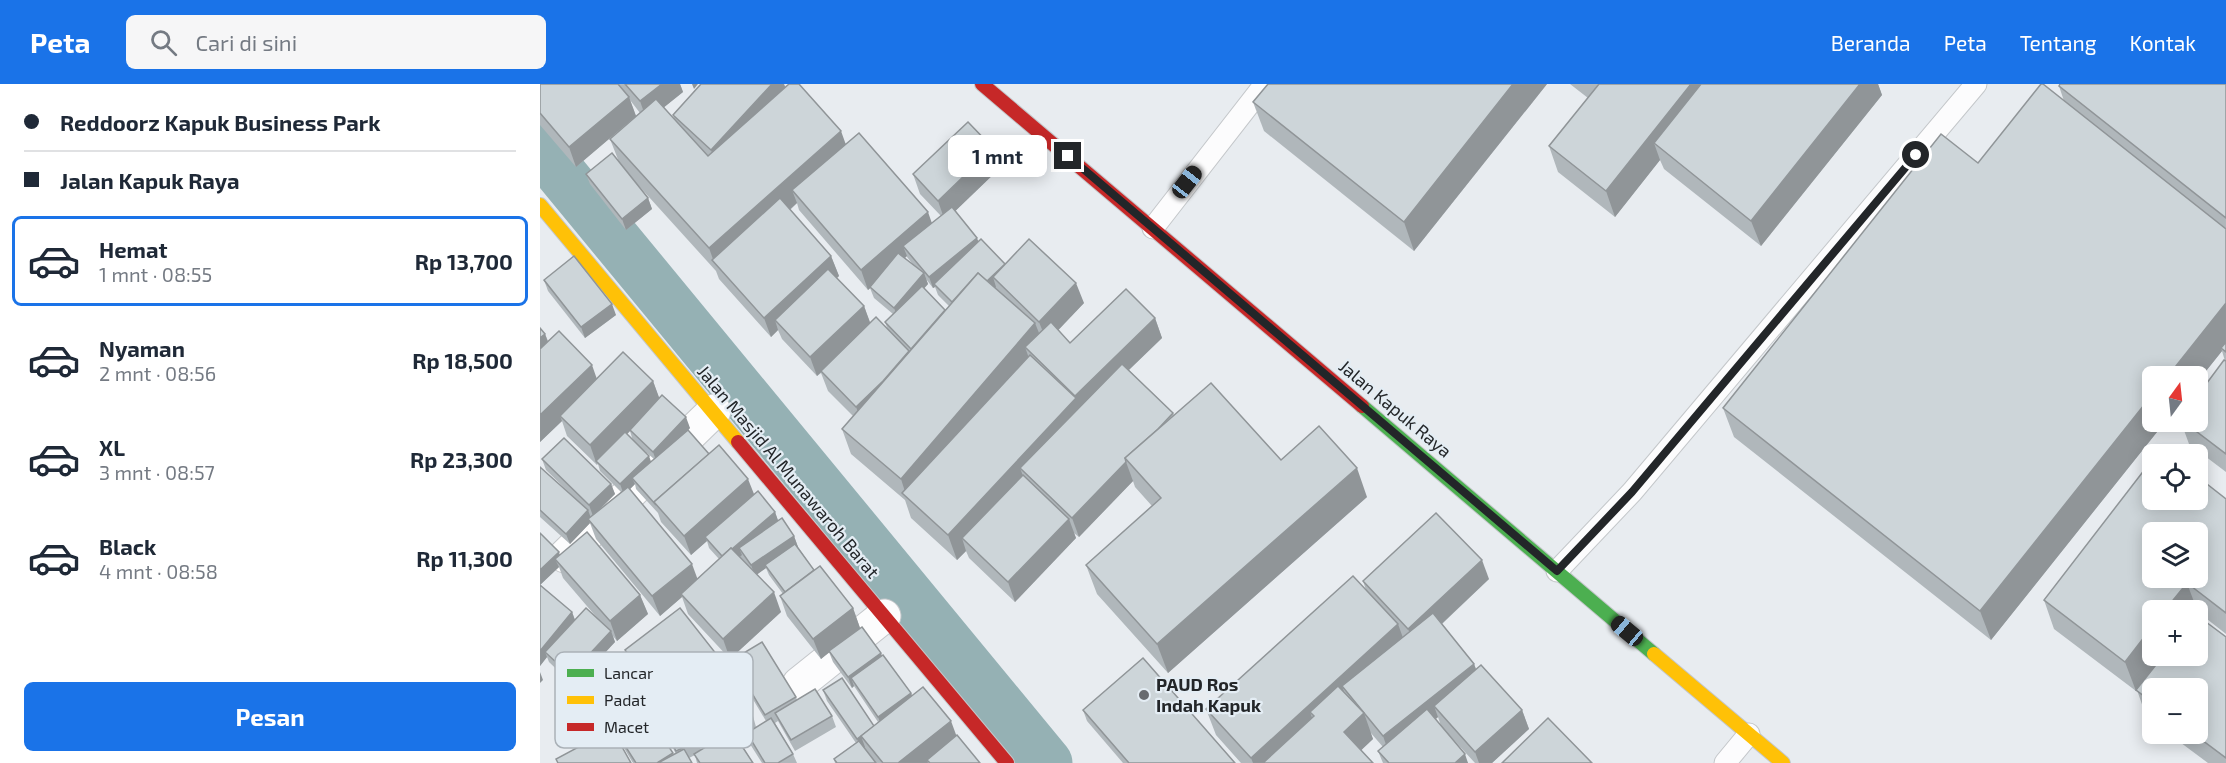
<!DOCTYPE html>
<html lang="id">
<meta charset="utf-8">
<style>
:root{--surface:#fff;--page:#f6f6f7;--text:#1f2937;--muted:#747a83;--line:#e0e1e3;--accent:#1a73e8}
body{margin:0;font-family:"Exo 2",sans-serif;background:var(--page);color:var(--text);height:100vh;display:flex;flex-direction:column;font-size:22px;white-space:nowrap}
*{box-sizing:border-box;margin:0}
p{font-size:20px;color:var(--muted)}
.icon{flex:none;width:33px;height:33px;fill:none;stroke:currentColor;stroke-width:2;stroke-linecap:round;stroke-linejoin:round}
.map{position:relative;flex:1;overflow:hidden}
.side{display:flex;flex-direction:column;background:var(--surface);width:540px}
.side>*{flex:none}
.top-card{display:grid;align-content:center;height:132px;padding:0 24px;background:var(--surface)}
.needle{width:39px;rotate:15deg}
.fabs{position:absolute;left:1602px;top:282px;display:grid;gap:12px}
.fabs a{display:grid;place-items:center;width:66px;height:66px;border-radius:9px;background:var(--surface);box-shadow:0 3px 15px #0003;font-size:30px}
.end{position:absolute;width:27px;height:27px;margin:-14px;border:8px solid #232629;background:#fff;box-shadow:0 0 0 3px #fff}
.from{border-radius:50%}
.bubble{position:absolute;height:42px;border-radius:9px;background:var(--surface);box-shadow:0 3px 15px #0003;font-size:20px;font-weight:700;line-height:42px;text-align:center}
.car{position:absolute;width:18px;height:36px;margin:-18px -9px;border-radius:8px;box-shadow:0 0 4px 2px #0007;background:linear-gradient(#222 24%,#8ab4d8 0 40%,#222 0 76%,#8ab4d8 0 86%,#222 0)}
.top-card b{display:flex;align-items:center;gap:21px;height:57px;font-size:22px}
.top-card b+b{border-top:2px solid var(--line)}
.top-card i{width:15px;height:15px;background:var(--text)}
ul{padding:0;list-style:none}
li{display:flex;align-items:center;gap:18px;height:90px;margin:0 12px 9px;padding:0 12px;border:3px solid transparent;border-radius:9px}
li div{flex:1}
li b{display:block;font-size:22px}
li em{font-style:normal;font-weight:700}
li.on{border-color:var(--accent)}
li>.icon{width:54px;height:54px;stroke-width:1.5}
.cta{display:flex;gap:12px;margin-top:auto;padding:12px 24px}
.cta a{flex:1;height:69px;border-radius:9px;background:var(--accent);color:#fff;font-size:24px;font-weight:700;line-height:69px;text-align:center}
header{display:flex;align-items:center;gap:36px;box-sizing:border-box;height:84px;padding:0 30px;background:var(--accent);color:#fff}
header strong{font-size:28px}
nav{display:flex;gap:33px;margin-inline-start:auto;font-size:21px}
.search{width:420px;height:54px;background:var(--page);display:flex;align-items:center;gap:15px;box-sizing:border-box;padding:0 21px;border-radius:9px;color:var(--muted);font-size:22px}
main{display:flex;flex:1;min-height:0}
.map>svg:first-child{display:block}
</style>
<header>
<strong>Peta</strong>
<div class="search"><svg class="icon" aria-label="search" viewBox="0 0 24 24"><circle cx="10" cy="10" r="6"/><path d="M15 15l6 6"/></svg>Cari di sini</div>
<nav><a>Beranda</a><a>Peta</a><a>Tentang</a><a>Kontak</a></nav>
</header>
<main>
<section class="side">
<div class="top-card">
<b><i class="from"></i>Reddoorz Kapuk Business Park</b>
<b><i></i>Jalan Kapuk Raya</b>
</div>
<ul>
<li class="on"><svg class="icon" aria-label="car" viewBox="0 0 24 24"><path d="M5 17H2v-5l4-1 3-4h7l3 4 3 1v5h-3M9 17h6M6 11h13"/><circle cx="7" cy="17" r="2"/><circle cx="17" cy="17" r="2"/></svg><div><b>Hemat</b><p>1 mnt · 08:55</p></div><em>Rp 13,700</em></li>
<li><svg class="icon" aria-label="car" viewBox="0 0 24 24"><path d="M5 17H2v-5l4-1 3-4h7l3 4 3 1v5h-3M9 17h6M6 11h13"/><circle cx="7" cy="17" r="2"/><circle cx="17" cy="17" r="2"/></svg><div><b>Nyaman</b><p>2 mnt · 08:56</p></div><em>Rp 18,500</em></li>
<li><svg class="icon" aria-label="car" viewBox="0 0 24 24"><path d="M5 17H2v-5l4-1 3-4h7l3 4 3 1v5h-3M9 17h6M6 11h13"/><circle cx="7" cy="17" r="2"/><circle cx="17" cy="17" r="2"/></svg><div><b>XL</b><p>3 mnt · 08:57</p></div><em>Rp 23,300</em></li>
<li><svg class="icon" aria-label="car" viewBox="0 0 24 24"><path d="M5 17H2v-5l4-1 3-4h7l3 4 3 1v5h-3M9 17h6M6 11h13"/><circle cx="7" cy="17" r="2"/><circle cx="17" cy="17" r="2"/></svg><div><b>Black</b><p>4 mnt · 08:58</p></div><em>Rp 11,300</em></li>
</ul>
<div class="cta"><a>Pesan</a></div>
</section>
<div class="map">
<svg width="1686" height="679" viewBox="0 0 1686 679">
<rect width="100%" height="100%" fill="#e8ecf0"/>
<g fill="none" stroke-linecap="round" stroke-linejoin="round">
<path stroke="#95b1b4" stroke-width="51" d="M0,64L507,679"/>
<g stroke="#c4c7ca" stroke-width="23">
<g id="lane">
<path d="M613,144L725,0"/>
<path d="M1017,487L1092,408L1436,0"/>
<path d="M1185,679L1209,650"/>
</g>
</g>
<g stroke="#c4c7ca" stroke-width="35">
<g id="street">
<path d="M25,472L174,327"/>
<path d="M259,600L344,532"/>
</g>
</g>
<g stroke="#c4c7ca" stroke-width="16">
<path id="fast" d="M822,322L1114,570"/>
</g>
<g stroke="#c4c7ca" stroke-width="16">
<g id="slow">
<path d="M0,121L198,358"/>
<path d="M1114,570L1243,679"/>
</g>
</g>
<g stroke="#c4c7ca" stroke-width="16">
<g id="jam">
<path d="M442,0L822,322"/>
<path d="M198,358L467,679"/>
</g>
</g>
<use href="#lane" stroke="#fcfcfd" stroke-width="21"/>
<use href="#street" stroke="#fcfcfd" stroke-width="33"/>
<use href="#fast" stroke="#4caf50" stroke-width="14"/>
<use href="#slow" stroke="#ffc107" stroke-width="14"/>
<use href="#jam" stroke="#c62828" stroke-width="14"/>
</g>
<g fill="#b0b7bb" fill-rule="evenodd">
<path d="M0,0H140L143,8L124,23L134,35L133,31L161,0H244L245,4L306,60L392,139L401,132L380,110L373,90L460,84L415,127L439,158L465,180L544,219L518,246L530,259L615,234L622,254L589,286L633,329L634,331L827,413L628,589L557,510L546,481L612,422L595,403L593,397L539,453L534,449L536,454L475,518L429,474L426,467L417,476L371,434L365,416L311,370L302,345L313,332L288,307L281,289L277,292L242,255L238,246L231,253L179,195L176,187L89,91L108,114L112,125L86,146L50,100L46,90L79,78L70,55L96,32L36,83L0,41ZM90,16L100,29L96,32ZM257,119L259,126L328,206L330,204L334,214L353,230L345,238L348,246L330,239L324,222L297,194L299,192L291,172L250,126ZM367,172V173L375,183L365,174ZM386,195L393,204L395,203L398,211L409,222L405,226L384,204L388,200Z"/>
<path d="M728,0H1007L874,167L724,47L713,18Z"/>
<path d="M1030,0H1338L1342,11L1221,162L1124,85L1120,76L1075,133L1018,88L1009,62L1048,14Z"/>
<path d="M1686,0V388L1649,360L1641,338H1658L1685,277L1682,267L1658,297V292L1612,338H1625L1451,556L1194,353L1183,324L1438,79L1524,17L1519,2Z"/>
<path d="M4,196L76,231L45,254L8,207Z"/>
<path d="M0,244L5,250L8,257L57,295L113,297L119,314L150,344L146,348L169,370L214,411L235,428L238,437L254,452L258,463L274,486L313,524L320,544L371,609L372,612L416,652L440,679H295L294,675L316,659L287,617L283,606L334,642L338,638L314,602L312,604L293,578L289,568L281,575L247,532L240,512L243,510L229,491L226,484L217,490L241,528L190,575L148,530L142,513L120,532L56,455L50,439L30,460L0,433V383L44,423L6,386L2,375L71,400L75,410L58,427L81,408L60,387L58,380L57,381L27,352L22,337L0,358ZM90,347L93,357L114,375L111,378L87,350ZM95,400L96,405L118,429L121,438L151,471L167,457L169,464L179,475L157,495L90,405Z"/>
<path d="M1686,415V550L1658,528V526H1612L1686,553V679H1668L1629,650H1658L1612,604V637L1606,632L1597,606L1596,607L1514,545L1504,516Z"/>
<path d="M0,449L20,471L100,511L108,530L77,557L73,552L75,558L34,602L9,578L7,573L0,582V501L32,528L35,536L58,535L23,494L19,483L0,501Z"/>
<path d="M949,495L902,540L934,580L936,585L982,626L989,645L952,679H935L901,642L928,679H843L838,667L843,663L830,648L833,655L821,666L833,679H701L676,651L666,625L826,506L823,497ZM898,633L901,642L896,635Z"/>
<path d="M85,566L181,576L188,595L213,632L216,643L226,637L196,587L192,576L256,613L257,616L292,632L296,643L255,667L238,637L235,639L253,670L257,679H222L210,660L207,649L212,645L197,653L213,679H157L155,671L149,674L152,679H93L78,654L77,655L91,679H18L16,675L42,661L32,648L28,637L109,615L113,626L107,630L134,671L136,670L124,647L120,636L128,632L92,586ZM148,626L167,663L161,666L158,657L144,629Z"/>
<path d="M543,626L695,679H583L547,637Z"/>
</g>
<g fill="#909598">
<path d="M122,0H140L143,8L107,37L100,17Z"/>
<path d="M152,0H158L154,5Z"/>
<path d="M232,0H244L248,10L178,86L171,66Z"/>
<path d="M973,0H1007L874,167L864,138Z"/>
<path d="M1151,0H1181L1114,59L1120,76L1075,133L1066,107Z"/>
<path d="M1320,0H1338L1342,11L1221,162L1211,137Z"/>
<path d="M89,13L96,32L36,83L29,63Z"/>
<path d="M301,47L310,72L252,106L257,119L181,186L174,178L169,164Z"/>
<path d="M453,64L460,84L405,137L398,117Z"/>
<path d="M108,114L112,125L86,146L82,135Z"/>
<path d="M388,128L395,148L363,162L367,172L328,206L321,186Z"/>
<path d="M437,154L441,165L394,200L395,203L393,204L389,193Z"/>
<path d="M291,172L299,192L242,243L235,236L238,246L231,253L224,234Z"/>
<path d="M465,180L453,193L456,203L422,236L418,225Z"/>
<path d="M384,189L388,200L358,234L354,224Z"/>
<path d="M536,199L544,219L507,258L499,238Z"/>
<path d="M1686,219V262L1681,264L1682,267L1658,297V292H1628Z"/>
<path d="M72,220L76,231L45,254L41,243Z"/>
<path d="M324,222L331,241L277,292L270,273Z"/>
<path d="M615,234L622,254L542,331L480,384L487,402L422,454L426,467L417,476L408,451L534,313Z"/>
<path d="M495,239L505,264L485,263L491,280L367,414L361,395Z"/>
<path d="M5,250L12,269L0,280V254Z"/>
<path d="M371,270L324,343L316,323Z"/>
<path d="M52,281L59,301L20,332L22,337L0,358V331Z"/>
<path d="M113,297L120,316L59,379L56,377L57,381L50,361Z"/>
<path d="M1612,311V338H1625L1451,556L1440,527Z"/>
<path d="M146,333L150,344L117,379L113,368Z"/>
<path d="M109,372L113,383L92,394L95,400L84,411L80,400Z"/>
<path d="M586,378L593,397L539,453L532,434Z"/>
<path d="M817,384L827,413L628,589L617,560Z"/>
<path d="M208,395L216,415L165,453L167,457L151,471L144,452Z"/>
<path d="M71,400L75,410L53,432L49,421Z"/>
<path d="M48,426L52,437L48,435L50,439L30,460L26,450Z"/>
<path d="M235,428L239,439L199,464L202,471L187,484L183,473Z"/>
<path d="M529,435L536,454L475,518L468,498Z"/>
<path d="M254,452L258,463L225,481L226,484L215,492L211,481Z"/>
<path d="M19,468L22,479L15,475L19,483L0,501V486Z"/>
<path d="M942,476L949,495L876,564L868,545Z"/>
<path d="M152,480L159,499L141,510L142,513L120,532L112,512Z"/>
<path d="M1647,499L1657,526H1625Z"/>
<path d="M234,508L241,528L190,575L183,555Z"/>
<path d="M100,511L108,530L77,557L70,537Z"/>
<path d="M313,524L320,544L281,575L273,555Z"/>
<path d="M32,528L36,539L5,568L7,573L0,582V567Z"/>
<path d="M858,540L867,565L802,602L808,619L770,628L777,647L742,679H713L711,674Z"/>
<path d="M1612,543V572H1624L1596,607L1585,578Z"/>
<path d="M71,547L75,558L34,602L30,591Z"/>
<path d="M341,569L345,580L311,594L314,602L312,604L308,593Z"/>
<path d="M181,576L188,596L145,617L148,626L133,638L125,618Z"/>
<path d="M934,580L941,599L894,622L898,633L850,672L843,652Z"/>
<path d="M0,588L3,596L0,599Z"/>
<path d="M371,609L375,620L342,643L338,633Z"/>
<path d="M109,615L113,626L79,653L75,646L78,654L53,675L49,664Z"/>
<path d="M982,626L989,645L952,679H939L935,668Z"/>
<path d="M824,629L833,655L813,674L804,648Z"/>
<path d="M411,637L418,656L387,676L388,679H358Z"/>
<path d="M321,652L325,663L321,666L317,655Z"/>
<path d="M925,670L928,679H915Z"/>
</g>
<g fill="#cdd5d9" stroke="#909598" stroke-width="1.5" fill-rule="evenodd">
<path d="M0,0H78L89,13L29,63L0,29Z"/>
<path d="M85,0H122L100,17Z"/>
<path d="M161,0H232L171,66L133,31Z"/>
<path d="M249,0H259L301,47L169,164L70,55L116,15L168,72Z"/>
<path d="M728,0H973L864,138L713,18Z"/>
<path d="M1059,0H1151L1066,107L1009,62Z"/>
<path d="M1161,0H1320L1211,137L1114,59Z"/>
<path d="M1501,0H1503L1686,145V219L1628,292H1612V311L1440,527L1183,324L1401,50L1438,79Z"/>
<path d="M1520,0H1686V134L1519,2Z"/>
<path d="M428,38L453,64L398,117L373,90Z"/>
<path d="M319,49L388,128L321,186L252,106Z"/>
<path d="M72,69L108,114L82,135L46,90Z"/>
<path d="M240,114L291,172L224,234L172,176Z"/>
<path d="M412,123L437,154L389,193L363,162Z"/>
<path d="M441,155L465,180L447,197L438,189L412,218L394,200Z"/>
<path d="M489,155L536,199L499,238L453,193Z"/>
<path d="M358,169L384,189L354,224L330,203Z"/>
<path d="M34,172L72,220L41,243L4,196Z"/>
<path d="M288,185L324,222L270,273L235,236Z"/>
<path d="M438,189L495,239L361,395L302,345Z"/>
<path d="M382,202L405,226L371,265L345,238Z"/>
<path d="M586,205L615,234L535,312L485,263L511,238L530,259Z"/>
<path d="M336,233L369,267L343,297L316,323L281,287Z"/>
<path d="M0,244L5,250L0,254Z"/>
<path d="M19,247L52,281L0,331V265Z"/>
<path d="M1686,258V268L1681,264Z"/>
<path d="M83,268L113,297L50,361L20,332Z"/>
<path d="M490,271L536,314L408,451L362,409Z"/>
<path d="M1684,276L1686,277V370L1644,338H1658V311Z"/>
<path d="M582,280L633,329L618,345L585,374L586,378L532,434L480,384Z"/>
<path d="M671,299L741,376L779,342L817,384L617,560L546,481L621,414L585,374Z"/>
<path d="M122,311L146,333L113,368L90,346Z"/>
<path d="M148,346L169,370L114,418L116,421L92,394Z"/>
<path d="M85,348L109,372L80,400L56,377Z"/>
<path d="M24,354L71,400L49,421L2,375Z"/>
<path d="M179,361L208,395L144,452L114,418Z"/>
<path d="M1621,365L1628,370H1616Z"/>
<path d="M1612,376V416H1658V393L1686,415V529L1647,499L1625,526H1612V543L1585,578L1504,516ZM1612,448H1658V494H1612Z"/>
<path d="M0,383L48,426L26,450L0,426Z"/>
<path d="M483,391L529,435L468,498L422,454Z"/>
<path d="M88,403L152,480L112,512L48,435Z"/>
<path d="M218,407L235,428L192,465L191,464L182,472L165,453Z"/>
<path d="M896,429L942,476L868,545L823,497Z"/>
<path d="M242,434L254,452L211,481L199,464Z"/>
<path d="M47,448L100,511L70,537L15,475Z"/>
<path d="M0,449L19,468L0,486Z"/>
<path d="M255,460L274,486L245,508L225,481Z"/>
<path d="M191,464L234,508L183,555L141,510Z"/>
<path d="M280,482L313,524L273,555L240,512Z"/>
<path d="M813,492L858,540L711,674L666,625Z"/>
<path d="M0,501L32,528L0,567Z"/>
<path d="M46,524L71,547L30,591L5,568Z"/>
<path d="M140,524L181,576L125,618L85,566Z"/>
<path d="M893,529L934,580L843,652L802,602Z"/>
<path d="M1658,532L1686,553V674L1654,650H1658V604H1612V618L1596,606L1623,572H1658Z"/>
<path d="M322,543L341,569L308,593L289,567Z"/>
<path d="M222,558L256,613L225,631L192,576Z"/>
<path d="M343,571L371,609L338,633L311,594Z"/>
<path d="M603,574L695,679H589L543,626Z"/>
<path d="M941,581L982,626L935,668L894,622Z"/>
<path d="M302,594L334,642L317,655L283,606Z"/>
<path d="M798,602L824,629L804,648L833,679H723L774,632L770,628Z"/>
<path d="M383,603L411,637L358,679H343L321,652Z"/>
<path d="M275,605L292,632L251,656L235,629Z"/>
<path d="M142,625L158,657L136,667L120,636Z"/>
<path d="M887,625L925,670L915,679H849L838,667Z"/>
<path d="M105,627L133,669L117,679H96L75,646Z"/>
<path d="M231,634L253,670L238,679H225L207,649Z"/>
<path d="M1008,634L1052,679H962Z"/>
<path d="M72,645L91,679H18L16,675Z"/>
<path d="M192,647L213,679H160L154,670Z"/>
<path d="M417,651L440,679H390L387,676Z"/>
<path d="M319,657L336,679H297L294,675Z"/>
<path d="M144,665L152,679H118Z"/>
</g>
<g fill="none" stroke-linecap="round" stroke-linejoin="round">
<path stroke="#232629" stroke-width="8" d="M528,72L1017,487L1092,408L1376,71"/>
</g>
<circle fill="#686b6f" stroke="#e4edf4" stroke-width="2" cx="604" cy="611" r="6"/>
<g text-anchor="middle" stroke-width="4.5" stroke-linejoin="round" paint-order="stroke">
<g font-size="18" fill="#232629" stroke="#e4edf4">
<text transform="translate(855 325) rotate(40)" y="6">Jalan Kapuk Raya</text>
<text transform="translate(248 388) rotate(50)" y="6">Jalan Masjid Al Munawaroh Barat</text>
</g>
<g font-size="18" font-weight="bold" fill="#232629" stroke="#e4edf4" text-anchor="start">
<text x="616" y="607">PAUD Ros<tspan x="616" dy="21">Indah Kapuk</tspan></text>
</g>
</g>
<rect x="15" y="568" width="198" height="96" rx="9" fill="#e4edf4" stroke="#aab1b7" stroke-width="1.5"/>
<rect x="27" y="585" width="27" height="8" fill="#4caf50"/>
<rect x="27" y="612" width="27" height="8" fill="#ffc107"/>
<rect x="27" y="639" width="27" height="8" fill="#c62828"/>
<g font-size="16" fill="#232629">
<text x="64" y="595">Lancar</text>
<text x="64" y="622">Padat</text>
<text x="64" y="649">Macet</text>
</g>
</svg>
<div class="fabs">
<a><svg class="needle" viewBox="-14 -14 28 28"><path d="M0-13l5 13h-10z" fill="#e53935"/><path d="M0 13l5-13h-10z" fill="#747a83"/></svg></a>
<a><svg class="icon" aria-label="locate" viewBox="0 0 24 24"><circle cx="12" cy="12" r="6"/><path d="M12 2v4M12 18v4M2 12h4M18 12h4"/></svg></a>
<a><svg class="icon" aria-label="layers" viewBox="0 0 24 24"><path d="M12 4l9 5-9 5-9-5zM3 14l9 5 9-5"/></svg></a>
<a>+</a>
<a>−</a>
</div>
<i class="end from" style="left:1376px;top:71px"></i>
<i class="end" style="left:528px;top:72px"></i>
<div class="bubble" style="left:408px;top:51px;width:99px">1 mnt</div>
<i class="car" style="left:647px;top:98px;rotate:38deg"></i>
<i class="car" style="left:1087px;top:547px;rotate:310deg"></i>
</div>
</main>
